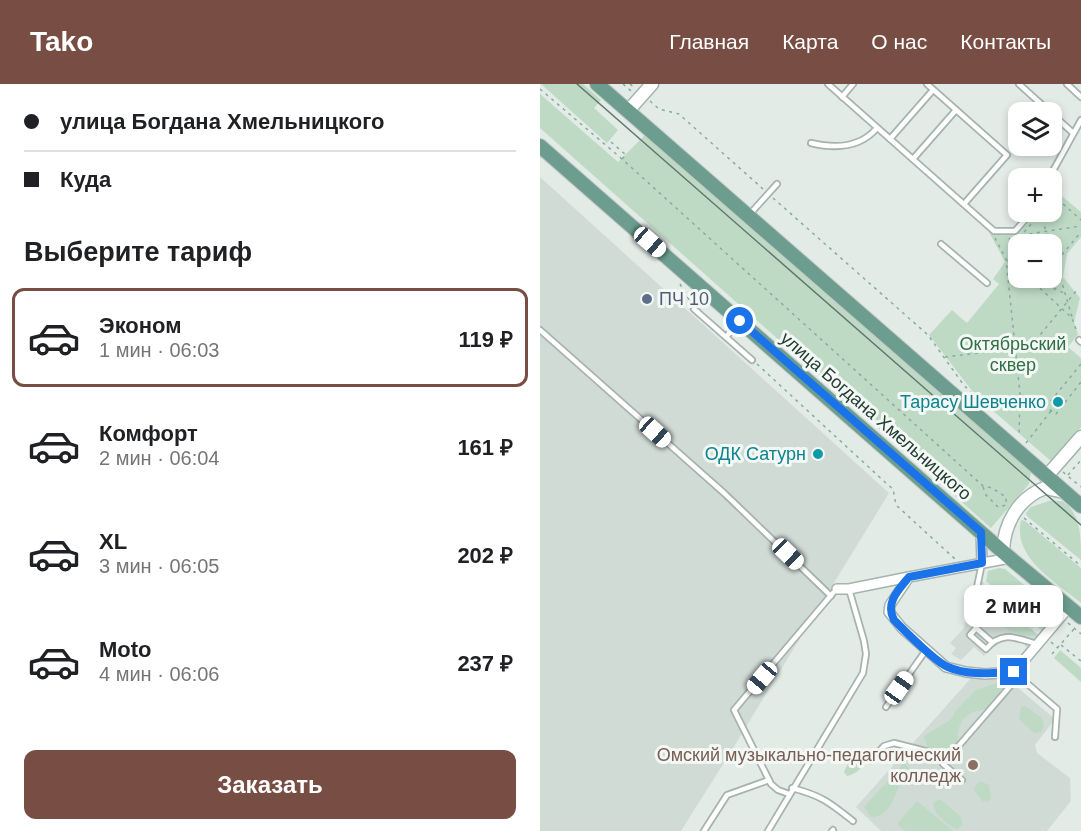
<!DOCTYPE html>
<html lang="ru">
<meta charset="utf-8">
<style>
:root{--surface:#fff;--page:#f2f2f2;--text:#202124;--muted:#757577;--line:#e0e0e0;--accent:#784d43}
body{margin:0;font-family:Helvetica,sans-serif;background:var(--page);color:var(--text);height:100vh;display:flex;flex-direction:column;font-size:22px;white-space:nowrap}
*{box-sizing:border-box;margin:0}
p{font-size:20px;color:var(--muted)}
.icon{flex:none;width:33px;height:33px;fill:none;stroke:currentColor;stroke-width:2;stroke-linecap:round;stroke-linejoin:round}
.map{position:relative;flex:1;overflow:hidden}
.side{display:flex;flex-direction:column;background:var(--surface);width:540px}
.side>*{flex:none}
.guide{display:grid;align-content:center;height:132px;padding:0 24px;background:var(--surface)}
.tools{position:absolute;left:468px;top:18px;display:grid;gap:12px}
.tools a{display:grid;place-items:center;width:54px;height:54px;border-radius:12px;background:var(--surface);box-shadow:0 3px 9px #0003;font-size:30px}
.end{position:absolute;width:27px;height:27px;margin:-14px;border:8px solid #1a73e8;background:#fff;box-shadow:0 0 0 3px #fff}
.from{border-radius:50%}
.bubble{position:absolute;height:42px;border-radius:12px;background:var(--surface);box-shadow:0 3px 9px #0003;font-size:20px;font-weight:600;line-height:42px;text-align:center}
.car{position:absolute;width:18px;height:36px;margin:-18px -9px;border-radius:8px;box-shadow:0 0 4px 2px #0007;background:linear-gradient(#fff 24%,#345 0 40%,#fff 0 76%,#345 0 86%,#fff 0)}
.guide b{display:flex;align-items:center;gap:21px;height:57px;font-size:22px}
.guide b+b{border-top:2px solid var(--line)}
.guide i{width:15px;height:15px;background:var(--text)}
ul{padding:0;list-style:none}
li{display:flex;align-items:center;gap:18px;height:99px;margin:0 12px 9px;padding:0 12px;border:3px solid transparent;border-radius:12px}
li div{flex:1}
li b{display:block;font-size:22px}
li em{font-style:normal;font-weight:600}
li.current{border-color:var(--accent)}
li>.icon{width:54px;height:54px;stroke-width:1.5}
h2{padding:0 24px;font-size:27px;line-height:72px}
.cta{display:flex;gap:12px;margin-top:auto;padding:12px 24px}
.cta a{flex:1;height:69px;border-radius:12px;background:var(--accent);color:#fff;font-size:24px;font-weight:600;line-height:69px;text-align:center}
header{display:flex;align-items:center;gap:36px;box-sizing:border-box;height:84px;padding:0 30px;background:var(--accent);color:#fff}
header strong{font-size:28px}
nav{display:flex;gap:33px;margin-inline-start:auto;font-size:21px}
main{display:flex;flex:1;min-height:0}
.map>svg:first-child{display:block}
</style>
<header>
<strong>Tako</strong>
<nav><a>Главная</a><a>Карта</a><a>О нас</a><a>Контакты</a></nav>
</header>
<main>
<section class="side">
<div class="guide">
<b><i class="from"></i>улица Богдана Хмельницкого</b>
<b><i></i>Куда</b>
</div>
<h2>Выберите тариф</h2>
<ul>
<li class="current"><svg class="icon" aria-label="car" viewBox="0 0 24 24"><path d="M5 17H2v-5l4-1 3-4h7l3 4 3 1v5h-3M9 17h6M6 11h13"/><circle cx="7" cy="17" r="2"/><circle cx="17" cy="17" r="2"/></svg><div><b>Эконом</b><p>1 мин · 06:03</p></div><em>119 ₽</em></li>
<li><svg class="icon" aria-label="car" viewBox="0 0 24 24"><path d="M5 17H2v-5l4-1 3-4h7l3 4 3 1v5h-3M9 17h6M6 11h13"/><circle cx="7" cy="17" r="2"/><circle cx="17" cy="17" r="2"/></svg><div><b>Комфорт</b><p>2 мин · 06:04</p></div><em>161 ₽</em></li>
<li><svg class="icon" aria-label="car" viewBox="0 0 24 24"><path d="M5 17H2v-5l4-1 3-4h7l3 4 3 1v5h-3M9 17h6M6 11h13"/><circle cx="7" cy="17" r="2"/><circle cx="17" cy="17" r="2"/></svg><div><b>XL</b><p>3 мин · 06:05</p></div><em>202 ₽</em></li>
<li><svg class="icon" aria-label="car" viewBox="0 0 24 24"><path d="M5 17H2v-5l4-1 3-4h7l3 4 3 1v5h-3M9 17h6M6 11h13"/><circle cx="7" cy="17" r="2"/><circle cx="17" cy="17" r="2"/></svg><div><b>Moto</b><p>4 мин · 06:06</p></div><em>237 ₽</em></li>
</ul>
<div class="cta"><a>Заказать</a></div>
</section>
<div class="map">
<svg width="541" height="747" viewBox="0 0 541 747">
<rect width="100%" height="100%" fill="#e3ebe7"/>
<g fill="#d1dbd6">
<path d="M0,93L349,409L182,682L141,747H0Z"/>
<path d="M437,492L444,499L443,503L498,551L486,564L484,559L466,554L460,555L444,572L434,563L421,576L411,570L416,564L410,559L424,544Z"/>
<path d="M432,593H465L515,635L495,661L497,669L530,694L531,717L507,747H341L316,723Z"/>
</g>
<g fill="#bedac5" fill-rule="evenodd">
<path d="M1,0H43L61,16L54,24L78,46L67,59Z"/>
<path d="M0,10L78,78L105,51L491,388L489,400L451,444L0,44Z"/>
<path d="M512,104L541,128V153L527,170L523,193L540,214L534,238L538,250L528,263L541,274V343L512,378L436,312L389,251L412,226L427,239L459,200L453,195L465,178L449,148C475,152 482,149 497,128H512ZM478,160H512V194H478Z"/>
<path d="M509,417H522C541,428 541,454 541,476L487,432L486,429L491,423Z"/>
<path d="M481,436L485,437L541,484V519C516,498 472,474 481,436Z"/>
<path d="M459,484L465,485L512,524L514,532L502,547L446,497L448,487Z"/>
<path d="M443,503L498,551C486,554 472,549 462,542L466,537L458,530L453,535C439,522 439,521 443,503Z"/>
<path d="M520,566L541,584V598L514,574Z"/>
<path d="M465,596L468,597L448,624C443,627 438,626 433,628C421,633 416,646 418,658L411,665L394,666L387,663L384,652L410,636L417,625L436,606Z"/>
<path d="M485,622L502,634L504,642L501,648L494,649L479,635L481,623Z"/>
<path d="M318,664L325,676C322,685 316,690 307,692L304,688L311,673Z"/>
<path d="M364,679L371,686L370,692L363,694C355,708 351,734 331,733L324,723Z"/>
<path d="M440,697L449,701L451,715L448,718L442,717L433,705Z"/>
<path d="M400,715L420,732L423,740L417,746C407,740 394,731 393,719Z"/>
<path d="M377,717L413,747H365L357,740Z"/>
</g>
<g fill="none" stroke-linecap="round" stroke-linejoin="round">
<g stroke="#a6b3ae" stroke-width="8">
<g id="lane">
<path d="M288,0L454,147H475L492,128"/>
<path d="M387,0L467,71L424,120"/>
<path d="M479,0L510,28"/>
<path d="M527,0L541,13"/>
<path d="M302,13L313,0"/>
<path d="M512,30L532,48"/>
<path d="M350,55L393,6"/>
<path d="M271,59C296,65 320,64 337,44"/>
<path d="M373,75L416,26"/>
<path d="M509,94L541,36"/>
<path d="M209,131L237,100"/>
<path d="M401,160L447,199"/>
<path d="M154,225L212,276"/>
<path d="M0,246L184,409L291,512"/>
<path d="M186,253L198,239"/>
<path d="M539,256L541,258"/>
<path d="M442,479L434,518L436,544L452,558"/>
<path d="M436,544L430,551L446,565C462,546 476,554 497,560"/>
<path d="M476,590L517,625L515,653"/>
<path d="M346,623L386,566"/>
<path d="M331,676L344,662L354,659L409,673"/>
<path d="M422,696L403,680L479,592"/>
<path d="M252,704C282,712 289,718 313,737"/>
<path d="M249,710L238,706L231,700L194,626L293,509"/>
<path d="M164,747L187,711L229,696"/>
<path d="M228,747L323,589L326,570L324,557L309,505"/>
<path d="M292,747L293,746"/>
</g>
</g>
<g stroke="#a6b3ae" stroke-width="12">
<g id="street">
<path d="M441,449L442,479"/>
<path d="M470,474L369,493L350,521L349,528L362,544L406,583L426,588L445,590L474,588L529,523"/>
<path d="M297,505H309L369,493"/>
</g>
</g>
<g stroke="#a2b6ae" stroke-width="15">
<g id="secondary">
<path d="M88,27L112,0"/>
<path d="M506,393L541,353"/>
<path d="M463,467C464,440 478,414 505,404L524,408"/>
</g>
</g>
<g stroke="#c2c8c6" stroke-width="16">
<g id="primary">
<path d="M57,0L541,422"/>
<path d="M0,62L470,474L541,533"/>
</g>
</g>
<g stroke="#86ac9f" stroke-width="1.5" stroke-dasharray="3 4.5" stroke-linecap="butt">
<path d="M83,0L91,7"/>
<path d="M90,0L95,4"/>
<path d="M0,5L82,75L443,402L452,404L466,413V420"/>
<path d="M110,17L119,25L139,30L223,105"/>
<path d="M71,58L86,71L82,75"/>
<path d="M512,110L541,136"/>
<path d="M233,114L388,251L423,300L434,312"/>
<path d="M500,128L510,160"/>
<path d="M484,148L495,136"/>
<path d="M482,151L541,142"/>
<path d="M455,154L466,175L480,310L479,352"/>
<path d="M469,154L478,173"/>
<path d="M475,155L485,160"/>
<path d="M512,165L532,233"/>
<path d="M467,176L478,185"/>
<path d="M512,176L515,179L541,148"/>
<path d="M489,194L532,234L537,248"/>
<path d="M493,195L524,209"/>
<path d="M140,200L151,219"/>
<path d="M491,262L537,206"/>
<path d="M405,273L531,258"/>
<path d="M217,280L347,400L353,405L356,421L415,475"/>
<path d="M541,280L506,323L516,330L541,298"/>
<path d="M486,359L511,327"/>
<path d="M523,388L541,403"/>
<path d="M528,391L541,376"/>
<path d="M443,403L446,411L458,423L466,421"/>
<path d="M484,434L541,482"/>
<path d="M445,502L496,546"/>
<path d="M528,539L541,550"/>
<path d="M511,558L518,564"/>
<path d="M521,561L541,577"/>
<path d="M512,570L534,545"/>
</g>
<use href="#lane" stroke="#fff" stroke-width="4.5"/>
<use href="#street" stroke="#fff" stroke-width="9"/>
<use href="#secondary" stroke="#fff" stroke-width="12"/>
<use href="#primary" stroke="#6c9d8e" stroke-width="14"/>
<path stroke="#5f766f" stroke-width="1.5" d="M37,0L541,441"/>
</g>
<g fill="none" stroke-linecap="round" stroke-linejoin="round">
<path stroke="#1a73e8" stroke-width="8" d="M200,237L441,448L442,479L369,493C358,506 345,519 354,536C365,547 395,578 408,583C428,592 453,589 474,588"/>
</g>
<circle fill="#5c6f8a" stroke="#f3f8f5" stroke-width="2" cx="107" cy="215" r="6"/>
<g fill="#0f9aa8" stroke="#f3f8f5" stroke-width="2">
<circle cx="518" cy="318" r="6"/>
<circle cx="278" cy="370" r="6"/>
</g>
<circle fill="#8d6e63" stroke="#f3f8f5" stroke-width="2" cx="433" cy="681" r="6"/>
<g text-anchor="middle" stroke-width="6" stroke-linejoin="round" paint-order="stroke">
<g font-size="18" fill="#4e5e75" stroke="#f3f8f5" text-anchor="start">
<text x="119" y="221">ПЧ 10</text>
</g>
<g font-size="18" fill="#326e47" stroke="#f3f8f5">
<text x="473" y="266">Октябрьский<tspan x="473" dy="21">сквер</tspan></text>
</g>
<g font-size="18" fill="#0d838f" stroke="#f3f8f5" text-anchor="end">
<text x="506" y="324">Тарасу Шевченко</text>
<text x="266" y="376">ОДК Сатурн</text>
</g>
<g font-size="18" fill="#243b34" stroke="#f3f8f5">
<text transform="translate(336 332) rotate(41)" y="6">улица Богдана Хмельницкого</text>
</g>
<g font-size="18" fill="#785e54" stroke="#f3f8f5" text-anchor="end">
<text x="421" y="677">Омский музыкально-педагогический<tspan x="421" dy="21">колледж</tspan></text>
</g>
</g>
</svg>
<div class="tools">
<a><svg class="icon" aria-label="layers" viewBox="0 0 24 24"><path d="M12 4l9 5-9 5-9-5zM3 14l9 5 9-5"/></svg></a>
<a>+</a>
<a>−</a>
</div>
<i class="end from" style="left:200px;top:237px"></i>
<i class="end" style="left:474px;top:588px"></i>
<div class="bubble" style="left:424px;top:501px;width:99px">2 мин</div>
<i class="car" style="left:110px;top:158px;rotate:131deg"></i>
<i class="car" style="left:115px;top:348px;rotate:132deg"></i>
<i class="car" style="left:248px;top:470px;rotate:134deg"></i>
<i class="car" style="left:222px;top:594px;rotate:220deg"></i>
<i class="car" style="left:359px;top:604px;rotate:35deg"></i>
</div>
</main>
